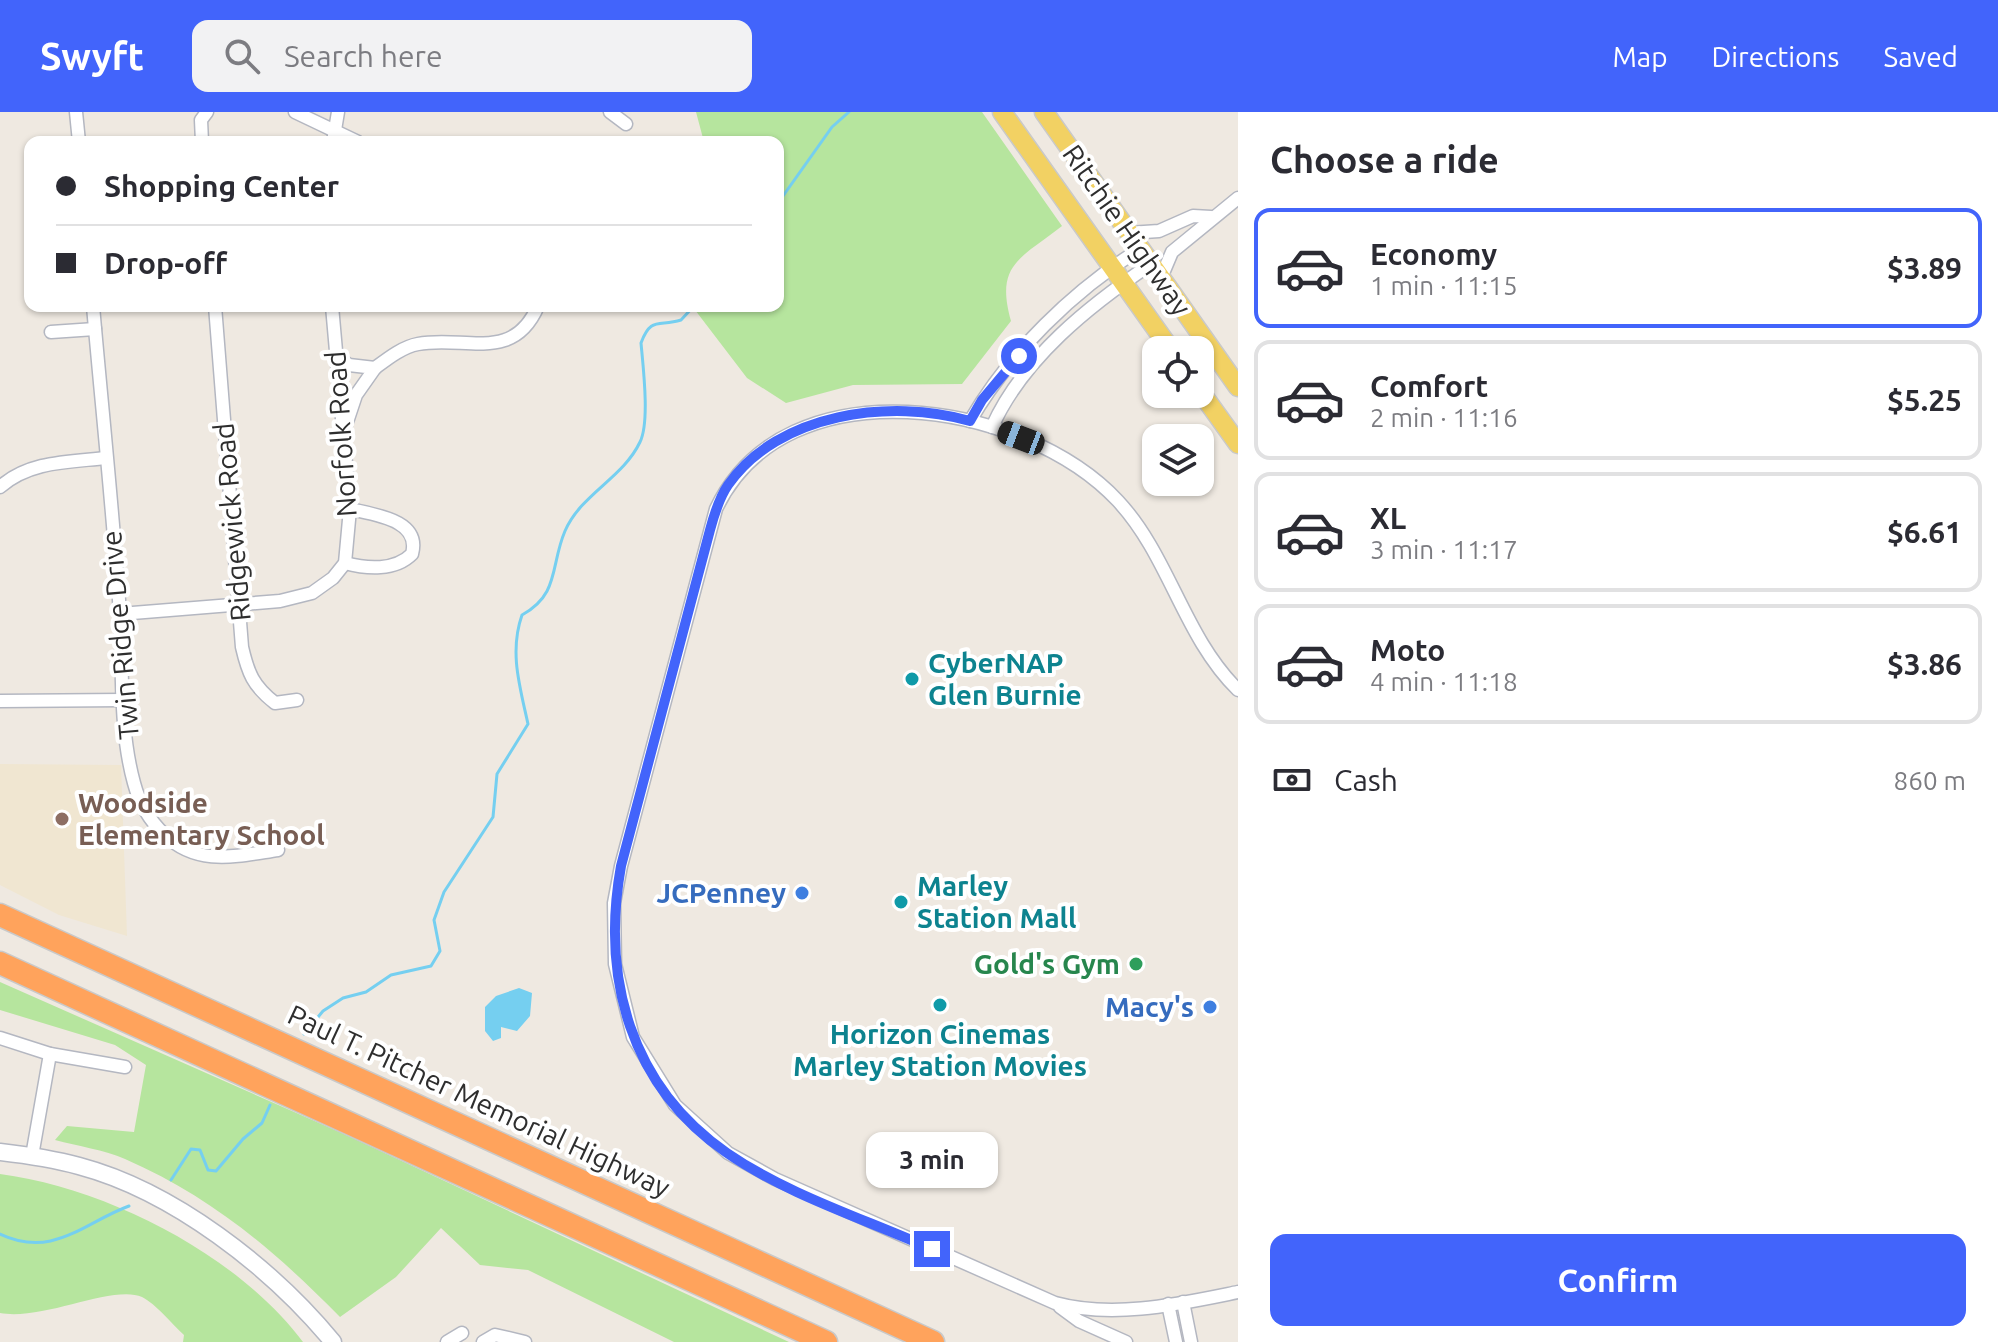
<!DOCTYPE html>
<meta charset="utf-8">
<style>
:root{--surface:#fff;--page:#f2f2f3;--text:#2b2b33;--muted:#7c7c81;--line:#e1e1e2;--accent:#4264fb}
body{margin:0;font-family:Ubuntu,sans-serif;background:var(--page);color:var(--text);height:100vh;display:flex;flex-direction:column;font-size:30px;white-space:nowrap}
*{box-sizing:border-box;margin:0}
p{font-size:26px;color:var(--muted)}
.icon{flex:none;width:44px;height:44px;fill:none;stroke:currentColor;stroke-width:2;stroke-linecap:round;stroke-linejoin:round}
.map{position:relative;flex:1;overflow:hidden}
.details{display:flex;flex-direction:column;background:var(--surface);width:760px}
.details>*{flex:none}
.hud{position:absolute;left:24px;top:24px;width:760px;height:176px;border-radius:16px;box-shadow:0 2px 6px #0004;display:grid;align-content:center;height:176px;padding:0 32px;background:var(--surface)}
.tools{position:absolute;left:1142px;top:224px;display:grid;gap:16px}
.tools a{display:grid;place-items:center;width:72px;height:72px;border-radius:16px;background:var(--surface);box-shadow:0 2px 6px #0004;font-size:40px}
.end{position:absolute;width:36px;height:36px;margin:-18px;border:10px solid #4264fb;background:#fff;box-shadow:0 0 0 4px #fff}
.from{border-radius:50%}
.bubble{position:absolute;height:56px;border-radius:16px;background:var(--surface);box-shadow:0 2px 6px #0004;font-size:26px;font-weight:600;line-height:56px;text-align:center}
.car{position:absolute;width:24px;height:48px;margin:-24px -12px;border-radius:10px;box-shadow:0 0 6px 2px #0007;background:linear-gradient(#222 24%,#8ab4d8 0 40%,#222 0 76%,#8ab4d8 0 86%,#222 0)}
.hud b{display:flex;align-items:center;gap:28px;height:76px;font-size:30px}
.hud b+b{border-top:2px solid var(--line)}
.hud i{width:20px;height:20px;background:var(--text)}
ul{padding:0;list-style:none}
li{display:flex;align-items:center;gap:24px;height:120px;margin:0 16px 12px;padding:0 16px;border:4px solid var(--line);border-radius:16px}
li div{flex:1}
li b{display:block;font-size:30px}
li em{font-style:normal;font-weight:600}
li.current{border-color:var(--accent)}
li>.icon{width:72px;height:72px;stroke-width:1.5}
h2{padding:0 32px;font-size:36px;line-height:96px}
.pay{display:flex;align-items:center;gap:20px;height:88px;padding:0 32px;font-size:30px}
.pay p{margin-inline-start:auto}
.cta{display:flex;gap:16px;margin-top:auto;padding:16px 32px}
.cta a{flex:1;height:92px;border-radius:16px;background:var(--accent);color:#fff;font-size:32px;font-weight:600;line-height:92px;text-align:center}
header{display:flex;align-items:center;gap:48px;box-sizing:border-box;height:112px;padding:0 40px;background:var(--accent);color:#fff}
header strong{font-size:38px}
nav{display:flex;gap:44px;margin-inline-start:auto;font-size:28px}
.search{width:560px;height:72px;background:var(--page);display:flex;align-items:center;gap:20px;box-sizing:border-box;padding:0 28px;border-radius:16px;color:var(--muted);font-size:30px}
main{display:flex;flex:1;min-height:0}
.map>svg:first-child{display:block}
</style>
<header>
<strong>Swyft</strong>
<div class="search"><svg class="icon" aria-label="search" viewBox="0 0 24 24"><circle cx="10" cy="10" r="6"/><path d="M15 15l6 6"/></svg>Search here</div>
<nav><a>Map</a><a>Directions</a><a>Saved</a></nav>
</header>
<main>
<div class="map">
<svg width="1238" height="1230" viewBox="0 0 1238 1230">
<rect width="100%" height="100%" fill="#efe9e1"/>
<path fill="#f0e6d1" d="M0,652L121,653L127,824L59,803L0,773Z"/>
<g fill="#b6e59e">
<path d="M696,0H982L1062,114C1020,147 995,152 1011,209L962,272L853,273L786,291L747,266L692,194H778V30H704Z"/>
<path d="M0,870L344,1022L789,1230H674L528,1158L480,1153L441,1116L396,1165L340,1205C275,1139 212,1085 125,1047C104,1038 78,1034 55,1028L67,1014L134,1020L146,953L115,933L0,898Z"/>
<path d="M0,1062C107,1076 238,1143 303,1230H183L184,1223C172,1212 156,1192 142,1185C113,1172 43,1209 0,1201Z"/>
</g>
<path fill="#75cff0" d="M519,876L532,881L530,904L517,919L501,915V926L493,929L485,919V895L496,884Z"/>
<g fill="none" stroke-linecap="round" stroke-linejoin="round">
<g stroke="#75cff0" stroke-width="3">
<path d="M778,91L832,15L849,0"/>
<path d="M304,922L323,899L343,886L366,880L391,863L431,854L440,839L434,808L444,780L493,705L497,662L528,612C520,575 509,540 522,503C560,482 550,454 565,419C581,382 623,366 640,330C650,310 643,254 641,231C651,204 659,215 681,208L694,194"/>
<path d="M171,1068L191,1037L200,1038L208,1058L216,1059L243,1027L262,1011L270,993"/>
<path d="M0,1122C53,1147 83,1111 129,1094"/>
</g>
<g stroke="#b4b7c1" stroke-width="15">
<g id="street">
<path d="M76,0L79,30"/>
<path d="M295,0L358,30"/>
<path d="M610,0L626,12"/>
<path d="M202,30L201,8L207,0"/>
<path d="M333,30L338,0"/>
<path d="M1129,121L1159,119L1193,104L1211,105"/>
<path d="M1161,166L1172,140L1238,86"/>
<path d="M93,194C102,297 113,399 120,502C123,557 119,617 134,671C139,690 149,708 164,722C197,755 237,744 278,738"/>
<path d="M215,194L242,535C248,561 253,574 275,591L297,588"/>
<path d="M51,220L95,217"/>
<path d="M335,243L349,253L375,256L356,283L345,316"/>
<path d="M375,256C387,247 402,235 418,232C464,223 513,252 538,194"/>
<path d="M970,309C1010,240 1073,179 1140,137"/>
<path d="M992,315C1023,246 1090,193 1151,152"/>
<path d="M0,375C29,349 69,350 106,346"/>
<path d="M345,451C367,457 395,459 412,442C421,408 376,403 350,397"/>
<path d="M120,502L280,489L312,481L333,466L345,451L350,397L332,194"/>
<path d="M1238,578C1183,524 1170,445 1118,389C1024,288 785,250 716,397L621,754L614,791L615,852L633,925L675,993L728,1041L775,1067L1055,1191C1114,1207 1179,1192 1238,1180"/>
<path d="M0,589L124,588"/>
<path d="M0,926L50,942L125,955"/>
<path d="M32,1044L50,942"/>
<path d="M1183,1190L1191,1230"/>
<path d="M1168,1192L1176,1230"/>
<path d="M1060,1195L1079,1209L1126,1230"/>
<path d="M447,1230L462,1221"/>
<path d="M483,1230L495,1223L525,1230"/>
</g>
</g>
<g stroke="#b4b7c1" stroke-width="19">
<path id="secondary" d="M0,1040C26,1043 53,1047 79,1054C173,1079 271,1155 333,1230"/>
</g>
<g stroke="#c9c9c9" stroke-width="21">
<g id="primary">
<path d="M1002,0L1171,238"/>
<path d="M1044,0L1238,275"/>
<path d="M1200,279L1238,332"/>
</g>
</g>
<g stroke="#c9c9c9" stroke-width="25">
<g id="highway">
<path d="M0,803L933,1230"/>
<path d="M0,851L826,1230"/>
</g>
</g>
<use href="#street" stroke="#fff" stroke-width="12"/>
<use href="#secondary" stroke="#fff" stroke-width="16"/>
<use href="#primary" stroke="#f2d163" stroke-width="18"/>
<use href="#highway" stroke="#ffa35c" stroke-width="22"/>
</g>
<g fill="none" stroke-linecap="round" stroke-linejoin="round">
<path stroke="#4264fb" stroke-width="10" d="M932,1137C865,1107 788,1083 727,1041C630,974 601,866 621,754L710,418C714,403 719,386 728,373C778,301 891,286 970,309L982,288L1019,244"/>
</g>
<g fill="#0f9aa8" stroke="#fff" stroke-width="3">
<circle cx="912" cy="567" r="8"/>
<circle cx="901" cy="790" r="8"/>
<circle cx="940" cy="893" r="8"/>
</g>
<circle fill="#8d6e63" stroke="#fff" stroke-width="3" cx="62" cy="707" r="8"/>
<g fill="#3f7fe0" stroke="#fff" stroke-width="3">
<circle cx="802" cy="781" r="8"/>
<circle cx="1210" cy="895" r="8"/>
</g>
<circle fill="#2e9e5b" stroke="#fff" stroke-width="3" cx="1136" cy="852" r="8"/>
<g text-anchor="middle" stroke-width="8" stroke-linejoin="round" paint-order="stroke">
<g font-size="28" fill="#2e2e2e" stroke="#fff">
<text transform="translate(1127 118) rotate(55)" y="10">Ritchie Highway</text>
<text transform="translate(341 322) rotate(-94)" y="10">Norfolk Road</text>
<text transform="translate(232 410) rotate(-95)" y="10">Ridgewick Road</text>
<text transform="translate(120 523) rotate(-95)" y="10">Twin Ridge Drive</text>
<text transform="translate(479 989) rotate(25)" y="10">Paul T. Pitcher Memorial Highway</text>
</g>
<g font-size="28" font-weight="bold" fill="#0d838f" stroke="#fff" text-anchor="start">
<text x="928" y="561">CyberNAP<tspan x="928" dy="32">Glen Burnie</tspan></text>
<text x="917" y="784">Marley<tspan x="917" dy="32">Station Mall</tspan></text>
<text x="940" y="932" text-anchor="middle">Horizon Cinemas<tspan x="940" dy="32">Marley Station Movies</tspan></text>
</g>
<g font-size="28" font-weight="bold" fill="#785e54" stroke="#fff" text-anchor="start">
<text x="78" y="701">Woodside<tspan x="78" dy="32">Elementary School</tspan></text>
</g>
<g font-size="28" font-weight="bold" fill="#366cbe" stroke="#fff" text-anchor="end">
<text x="786" y="791">JCPenney</text>
<text x="1194" y="905">Macy's</text>
</g>
<g font-size="28" font-weight="bold" fill="#27864d" stroke="#fff" text-anchor="end">
<text x="1120" y="862">Gold's Gym</text>
</g>
</g>
</svg>
<div class="tools">
<a><svg class="icon" aria-label="locate" viewBox="0 0 24 24"><circle cx="12" cy="12" r="6"/><path d="M12 2v4M12 18v4M2 12h4M18 12h4"/></svg></a>
<a><svg class="icon" aria-label="layers" viewBox="0 0 24 24"><path d="M12 4l9 5-9 5-9-5zM3 14l9 5 9-5"/></svg></a>
</div>
<i class="end from" style="left:1019px;top:244px"></i>
<i class="end" style="left:932px;top:1137px"></i>
<div class="bubble" style="left:866px;top:1020px;width:132px">3 min</div>
<i class="car" style="left:1021px;top:326px;rotate:291deg"></i>
<div class="hud">
<b><i class="from"></i>Shopping Center</b>
<b><i></i>Drop-off</b>
</div>
</div>
<section class="details">
<h2>Choose a ride</h2>
<ul>
<li class="current"><svg class="icon" aria-label="car" viewBox="0 0 24 24"><path d="M5 17H2v-5l4-1 3-4h7l3 4 3 1v5h-3M9 17h6M6 11h13"/><circle cx="7" cy="17" r="2"/><circle cx="17" cy="17" r="2"/></svg><div><b>Economy</b><p>1 min · 11:15</p></div><em>$3.89</em></li>
<li><svg class="icon" aria-label="car" viewBox="0 0 24 24"><path d="M5 17H2v-5l4-1 3-4h7l3 4 3 1v5h-3M9 17h6M6 11h13"/><circle cx="7" cy="17" r="2"/><circle cx="17" cy="17" r="2"/></svg><div><b>Comfort</b><p>2 min · 11:16</p></div><em>$5.25</em></li>
<li><svg class="icon" aria-label="car" viewBox="0 0 24 24"><path d="M5 17H2v-5l4-1 3-4h7l3 4 3 1v5h-3M9 17h6M6 11h13"/><circle cx="7" cy="17" r="2"/><circle cx="17" cy="17" r="2"/></svg><div><b>XL</b><p>3 min · 11:17</p></div><em>$6.61</em></li>
<li><svg class="icon" aria-label="car" viewBox="0 0 24 24"><path d="M5 17H2v-5l4-1 3-4h7l3 4 3 1v5h-3M9 17h6M6 11h13"/><circle cx="7" cy="17" r="2"/><circle cx="17" cy="17" r="2"/></svg><div><b>Moto</b><p>4 min · 11:18</p></div><em>$3.86</em></li>
</ul>
<div class="pay"><svg class="icon" aria-label="cash" viewBox="0 0 24 24"><path d="M3 7h18v10H3z"/><circle cx="12" cy="12" r="2"/></svg>Cash<p>860 m</p></div>
<div class="cta"><a>Confirm</a></div>
</section>
</main>
